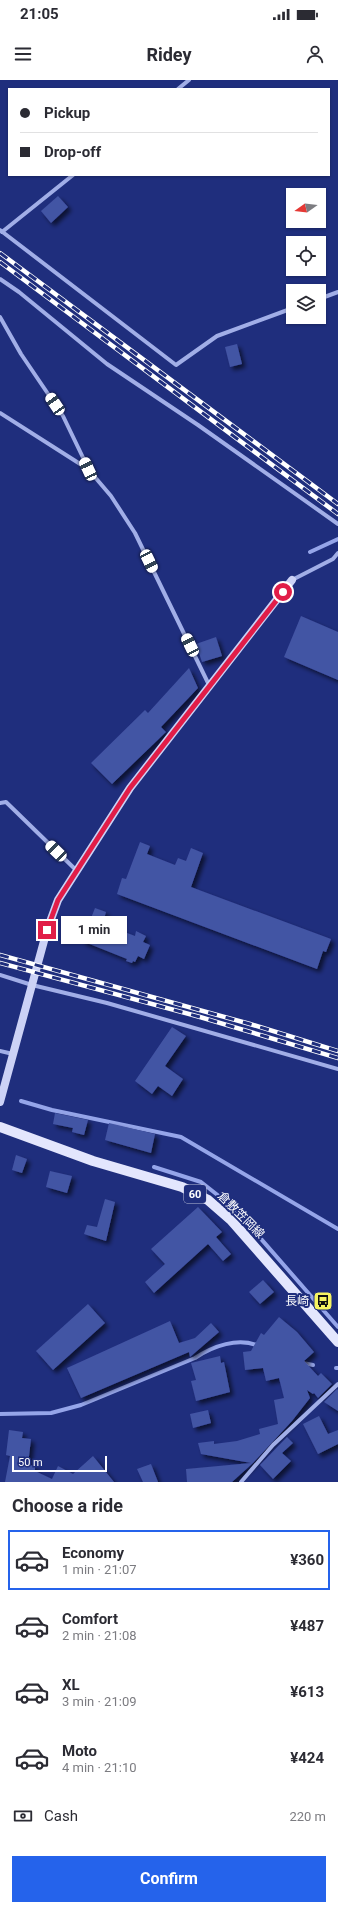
<!DOCTYPE html>
<meta charset="utf-8">
<style>
:root{--surface:#fff;--page:#f7f7f7;--text:#2b2b33;--muted:#7c7c81;--line:#e1e1e2;--accent:#2563eb}
body{margin:0;font-family:Roboto,"Noto Sans JP",sans-serif;background:var(--page);color:var(--text);height:100vh;display:flex;flex-direction:column;font-size:15px;white-space:nowrap}
*{box-sizing:border-box;margin:0}
p{font-size:13px;color:var(--muted)}
.icon{flex:none;width:22px;height:22px;fill:none;stroke:currentColor;stroke-width:2;stroke-linecap:round;stroke-linejoin:round}
.map{position:relative;height:1402px;overflow:hidden}
.sheet{display:flex;flex-direction:column;background:var(--surface);flex:1}
.sheet>*{flex:none}
.banner{position:absolute;left:8px;top:8px;width:322px;height:88px;border-radius:0px;box-shadow:0 1px 3px #0004;display:grid;align-content:center;height:88px;padding:0 12px;background:var(--surface)}
.needle{width:26px;rotate:256deg}
.fabs{position:absolute;left:286px;top:108px;display:grid;gap:8px}
.fabs a{display:grid;place-items:center;width:40px;height:40px;border-radius:0px;background:var(--surface);box-shadow:0 1px 3px #0004;font-size:20px}
.scale{position:absolute;left:12px;bottom:10px;width:95px;box-sizing:border-box;padding-left:4px;border:2px solid #fff;border-top:0;font-size:11px;line-height:14px;white-space:nowrap;color:#fff;-webkit-text-stroke:3px #1f2e7d;paint-order:stroke}
.end{position:absolute;width:18px;height:18px;margin:-9px;border:5px solid #e11d48;background:#fff;box-shadow:0 0 0 2px #fff}
.from{border-radius:50%}
.bubble{position:absolute;height:28px;border-radius:0px;background:var(--surface);box-shadow:0 1px 3px #0004;font-size:13px;font-weight:700;line-height:28px;text-align:center}
.car{position:absolute;width:12px;height:24px;margin:-12px -6px;border-radius:5px;box-shadow:0 0 3px 1px #0007;background:linear-gradient(#fff 24%,#345 0 40%,#fff 0 76%,#345 0 86%,#fff 0)}
.banner b{display:flex;align-items:center;gap:14px;height:38px;font-size:15px}
.banner b+b{border-top:1px solid var(--line)}
.banner i{width:10px;height:10px;background:var(--text)}
ul{padding:0;list-style:none}
li{display:flex;align-items:center;gap:12px;height:60px;margin:0 8px 6px;padding:0 4px;border:2px solid transparent;border-radius:0px}
li div{flex:1}
li b{display:block;font-size:15px}
li em{font-style:normal;font-weight:700}
li.current{border-color:var(--accent)}
li>.icon{width:36px;height:36px;stroke-width:1.5}
h2{padding:0 12px;font-size:18px;line-height:48px}
.pay{display:flex;align-items:center;gap:10px;height:44px;padding:0 12px;font-size:15px}
.pay p{margin-inline-start:auto}
.button{display:flex;gap:8px;margin-top:auto;padding:8px 12px}
.button a{flex:1;height:46px;border-radius:0px;background:var(--accent);color:#fff;font-size:16px;font-weight:700;line-height:46px;text-align:center}
.status{display:flex;justify-content:space-between;align-items:center;height:28px;padding:0 20px;background:var(--surface);direction:ltr}
.status svg{height:11px;fill:currentColor}
header{display:flex;justify-content:space-between;align-items:center;height:52px;padding:0 12px;background:var(--surface);font-size:18px;font-weight:700}
.map>svg:first-child{display:block}
</style>
<div class="status"><b>21:05</b><svg viewBox="0 0 49 12"><path d="M0 12V9h3v3zM5 12V6h3v6zM10 12V3h3v9zM15 12V0h3v12zM26 1h20v11H26zM47 4h2v5h-2z"/></svg></div>
<header><svg class="icon" aria-label="menu" viewBox="0 0 24 24"><path d="M4 6h16M4 12h16M4 18h16"/></svg>Ridey<svg class="icon" aria-label="person" viewBox="0 0 24 24"><circle cx="12" cy="8" r="4"/><path d="M4 21q1-7 8-7t8 7"/></svg></header>
<div class="map">
<svg width="338" height="1402" viewBox="0 0 338 1402">
<defs>
<filter id="shadow"><feDropShadow dx="3.5" dy="3.5" stdDeviation="2" flood-color="#0009"/></filter>
</defs>
<rect width="100%" height="100%" fill="#1f2e7d"/>
<g fill="none" stroke-linecap="round" stroke-linejoin="round">
<g stroke="#95a5e9" stroke-width="4">
<path d="M310,472L338,459"/>
<path d="M21,1021L52,1030L181,1057L338,1149"/>
<path d="M154,1087L201,1102L234,1128L338,1247"/>
<path d="M303,1283L313,1285"/>
<path d="M336,1288H338"/>
<path d="M0,1334L51,1333L81,1325L195,1278C213,1266 238,1257 259,1266"/>
</g>
</g>
<g fill="#4354a4" filter="url(#shadow)">
<path d="M58,116L68,127L51,143L41,131Z"/>
<path d="M237,264L242,284L230,287L225,267Z"/>
<path d="M301,536L338,552V600L284,577Z"/>
<path d="M216,557L222,576L202,582L196,564Z"/>
<path d="M189,588L198,608L161,647L166,652L112,704L91,683L145,630L148,633Z"/>
<path d="M140,762L150,766L147,774L175,785L178,778L186,781L191,768L203,773L191,807L331,859L326,872L323,871L317,889L117,814L122,798L126,799Z"/>
<path d="M95,828L106,832L104,839L116,844L114,848L135,856L136,851L146,856L143,862L150,865L144,879L138,876L135,882L133,881L132,883L126,881L127,879L82,861Z"/>
<path d="M172,947L186,956L165,986L183,999L172,1016L158,1006L152,1014L135,1001Z"/>
<path d="M55,1033L88,1040L84,1055L72,1052L73,1048L53,1044Z"/>
<path d="M109,1043L155,1054L151,1073L105,1060Z"/>
<path d="M16,1075L27,1079L22,1093L12,1090Z"/>
<path d="M50,1091L72,1096L67,1113L46,1107Z"/>
<path d="M105,1119L115,1122L106,1161L84,1154L87,1145L97,1147Z"/>
<path d="M198,1127L222,1152L216,1157L231,1174L223,1181L208,1164L154,1213L145,1202L165,1184L151,1169Z"/>
<path d="M263,1200L274,1212L260,1224L249,1212Z"/>
<path d="M88,1224L105,1243L53,1290L36,1271Z"/>
<path d="M279,1237L297,1252L314,1272L304,1281L318,1296L321,1293L332,1304L318,1318L314,1313L313,1314L307,1310L310,1318L292,1341L253,1383L232,1402H187L186,1389L251,1383L201,1374L198,1363L214,1361V1364L237,1361L260,1354L259,1349L278,1344L274,1320L284,1318L279,1298L266,1301L263,1288L245,1290L243,1272L251,1271L261,1253L264,1255Z"/>
<path d="M170,1241L179,1263L195,1258L211,1243L219,1252L190,1277L189,1272L81,1318L67,1288Z"/>
<path d="M220,1276L221,1283L224,1282L230,1312L196,1321L191,1301L196,1300L191,1283Z"/>
<path d="M337,1309L338,1310V1331L324,1322Z"/>
<path d="M208,1330L211,1343L193,1348L190,1334Z"/>
<path d="M319,1336L328,1354L338,1350V1364L318,1374L303,1344Z"/>
<path d="M9,1350L23,1352L22,1358L31,1359L28,1385L35,1386V1391L52,1399L58,1386L73,1394L93,1376L114,1402H5L10,1376L6,1375Z"/>
<path d="M287,1357L293,1363L282,1373L291,1381L273,1399L260,1385Z"/>
<path d="M151,1384L158,1402H143L137,1389Z"/>
</g>
<g fill="none" stroke-linecap="round" stroke-linejoin="round">
<g stroke="#a1aee7" stroke-width="4">
<path d="M178,9L189,0"/>
<path d="M0,150L176,285L217,256L293,228"/>
<path d="M2,152L73,95"/>
<path d="M0,199L19,212L107,284L198,345L338,444"/>
<path d="M319,219L338,212"/>
<path d="M0,237L21,274L63,336L88,388"/>
<path d="M0,333L88,389L111,416L135,453L210,607"/>
<path d="M292,500L333,479L338,473"/>
<path d="M0,723L6,722L77,791"/>
<path d="M0,895L32,905L107,923L338,989"/>
<path d="M0,971L13,974"/>
<path d="M241,1402L273,1365L338,1304"/>
</g>
<path stroke="#ccd2f6" stroke-width="8" d="M0,1022L47,850L58,820L130,708L292,500"/>
<path stroke="#e3e6fd" stroke-width="10" d="M0,1047L93,1081L182,1107L208,1120L231,1140L338,1262"/>
<g stroke="#fff" stroke-width="4.5">
<g id="rail">
<path d="M0,173L338,424"/>
<path d="M0,182L338,434"/>
<path d="M0,875L250,944L338,971"/>
<path d="M0,883L200,937L338,978"/>
</g>
</g>
<use href="#rail" stroke="#1f2e7d" stroke-width="3" stroke-dasharray="9" stroke-linecap="butt"/>
</g>
<g fill="none" stroke-linecap="round" stroke-linejoin="round">
<path stroke="#e11d48" stroke-width="5" d="M47,850L58,820L130,708L283,512"/>
</g>
<defs>
<g id="bus-square" transform="scale(1)"><rect x="-9" y="-9" width="18" height="18" rx="4" fill="#f6f461" stroke="#1f2e7d"/><path d="M-5-6H5V4H4V6H2V4H-2V6H-4V4H-5ZM-3.5-4V0h7V-4ZM-3.5 1.2v1.5H-2V1.2ZM2 1.2v1.5H3.5V1.2Z" fill="#111"/></g>
</defs>
<g fill-rule="evenodd">
<use href="#bus-square" x="323" y="1221"/>
</g>
<g text-anchor="middle" stroke-width="4" stroke-linejoin="round" paint-order="stroke">
<rect fill="#1f2e7d" stroke="#bcc0d8" stroke-width="1" x="184" y="1105" width="22" height="18" rx="3"/>
<g font-size="11" font-weight="bold" fill="#fff">
<text x="195" y="1118">60</text>
</g>
<g font-size="12" fill="#fff" stroke="#1f2e7d">
<text transform="translate(241 1135) rotate(45)" y="4">倉敷笠岡線</text>
</g>
<g font-size="12" fill="#fff" stroke="#1f2e7d" text-anchor="end">
<text x="309" y="1225">長崎</text>
</g>
</g>
</svg>
<div class="fabs">
<a><svg class="needle" viewBox="-14 -14 28 28"><path d="M0-13l5 13h-10z" fill="#e53935"/><path d="M0 13l5-13h-10z" fill="#7c7c81"/></svg></a>
<a><svg class="icon" aria-label="locate" viewBox="0 0 24 24"><circle cx="12" cy="12" r="6"/><path d="M12 2v4M12 18v4M2 12h4M18 12h4"/></svg></a>
<a><svg class="icon" aria-label="layers" viewBox="0 0 24 24"><path d="M12 4l9 5-9 5-9-5zM3 14l9 5 9-5"/></svg></a>
</div>
<div class="scale">50 m</div>
<i class="end from" style="left:283px;top:512px"></i>
<i class="end" style="left:47px;top:850px"></i>
<div class="bubble" style="left:61px;top:836px;width:66px">1 min</div>
<i class="car" style="left:55px;top:324px;rotate:326deg"></i>
<i class="car" style="left:88px;top:389px;rotate:335deg"></i>
<i class="car" style="left:149px;top:481px;rotate:154deg"></i>
<i class="car" style="left:190px;top:565px;rotate:334deg"></i>
<i class="car" style="left:56px;top:771px;rotate:314deg"></i>
<div class="banner">
<b><i class="from"></i>Pickup</b>
<b><i></i>Drop-off</b>
</div>
</div>
<section class="sheet">
<h2>Choose a ride</h2>
<ul>
<li class="current"><svg class="icon" aria-label="car" viewBox="0 0 24 24"><path d="M5 17H2v-5l4-1 3-4h7l3 4 3 1v5h-3M9 17h6M6 11h13"/><circle cx="7" cy="17" r="2"/><circle cx="17" cy="17" r="2"/></svg><div><b>Economy</b><p>1 min · 21:07</p></div><em>¥360</em></li>
<li><svg class="icon" aria-label="car" viewBox="0 0 24 24"><path d="M5 17H2v-5l4-1 3-4h7l3 4 3 1v5h-3M9 17h6M6 11h13"/><circle cx="7" cy="17" r="2"/><circle cx="17" cy="17" r="2"/></svg><div><b>Comfort</b><p>2 min · 21:08</p></div><em>¥487</em></li>
<li><svg class="icon" aria-label="car" viewBox="0 0 24 24"><path d="M5 17H2v-5l4-1 3-4h7l3 4 3 1v5h-3M9 17h6M6 11h13"/><circle cx="7" cy="17" r="2"/><circle cx="17" cy="17" r="2"/></svg><div><b>XL</b><p>3 min · 21:09</p></div><em>¥613</em></li>
<li><svg class="icon" aria-label="car" viewBox="0 0 24 24"><path d="M5 17H2v-5l4-1 3-4h7l3 4 3 1v5h-3M9 17h6M6 11h13"/><circle cx="7" cy="17" r="2"/><circle cx="17" cy="17" r="2"/></svg><div><b>Moto</b><p>4 min · 21:10</p></div><em>¥424</em></li>
</ul>
<div class="pay"><svg class="icon" aria-label="cash" viewBox="0 0 24 24"><path d="M3 7h18v10H3z"/><circle cx="12" cy="12" r="2"/></svg>Cash<p>220 m</p></div>
<div class="button"><a>Confirm</a></div>
</section>
